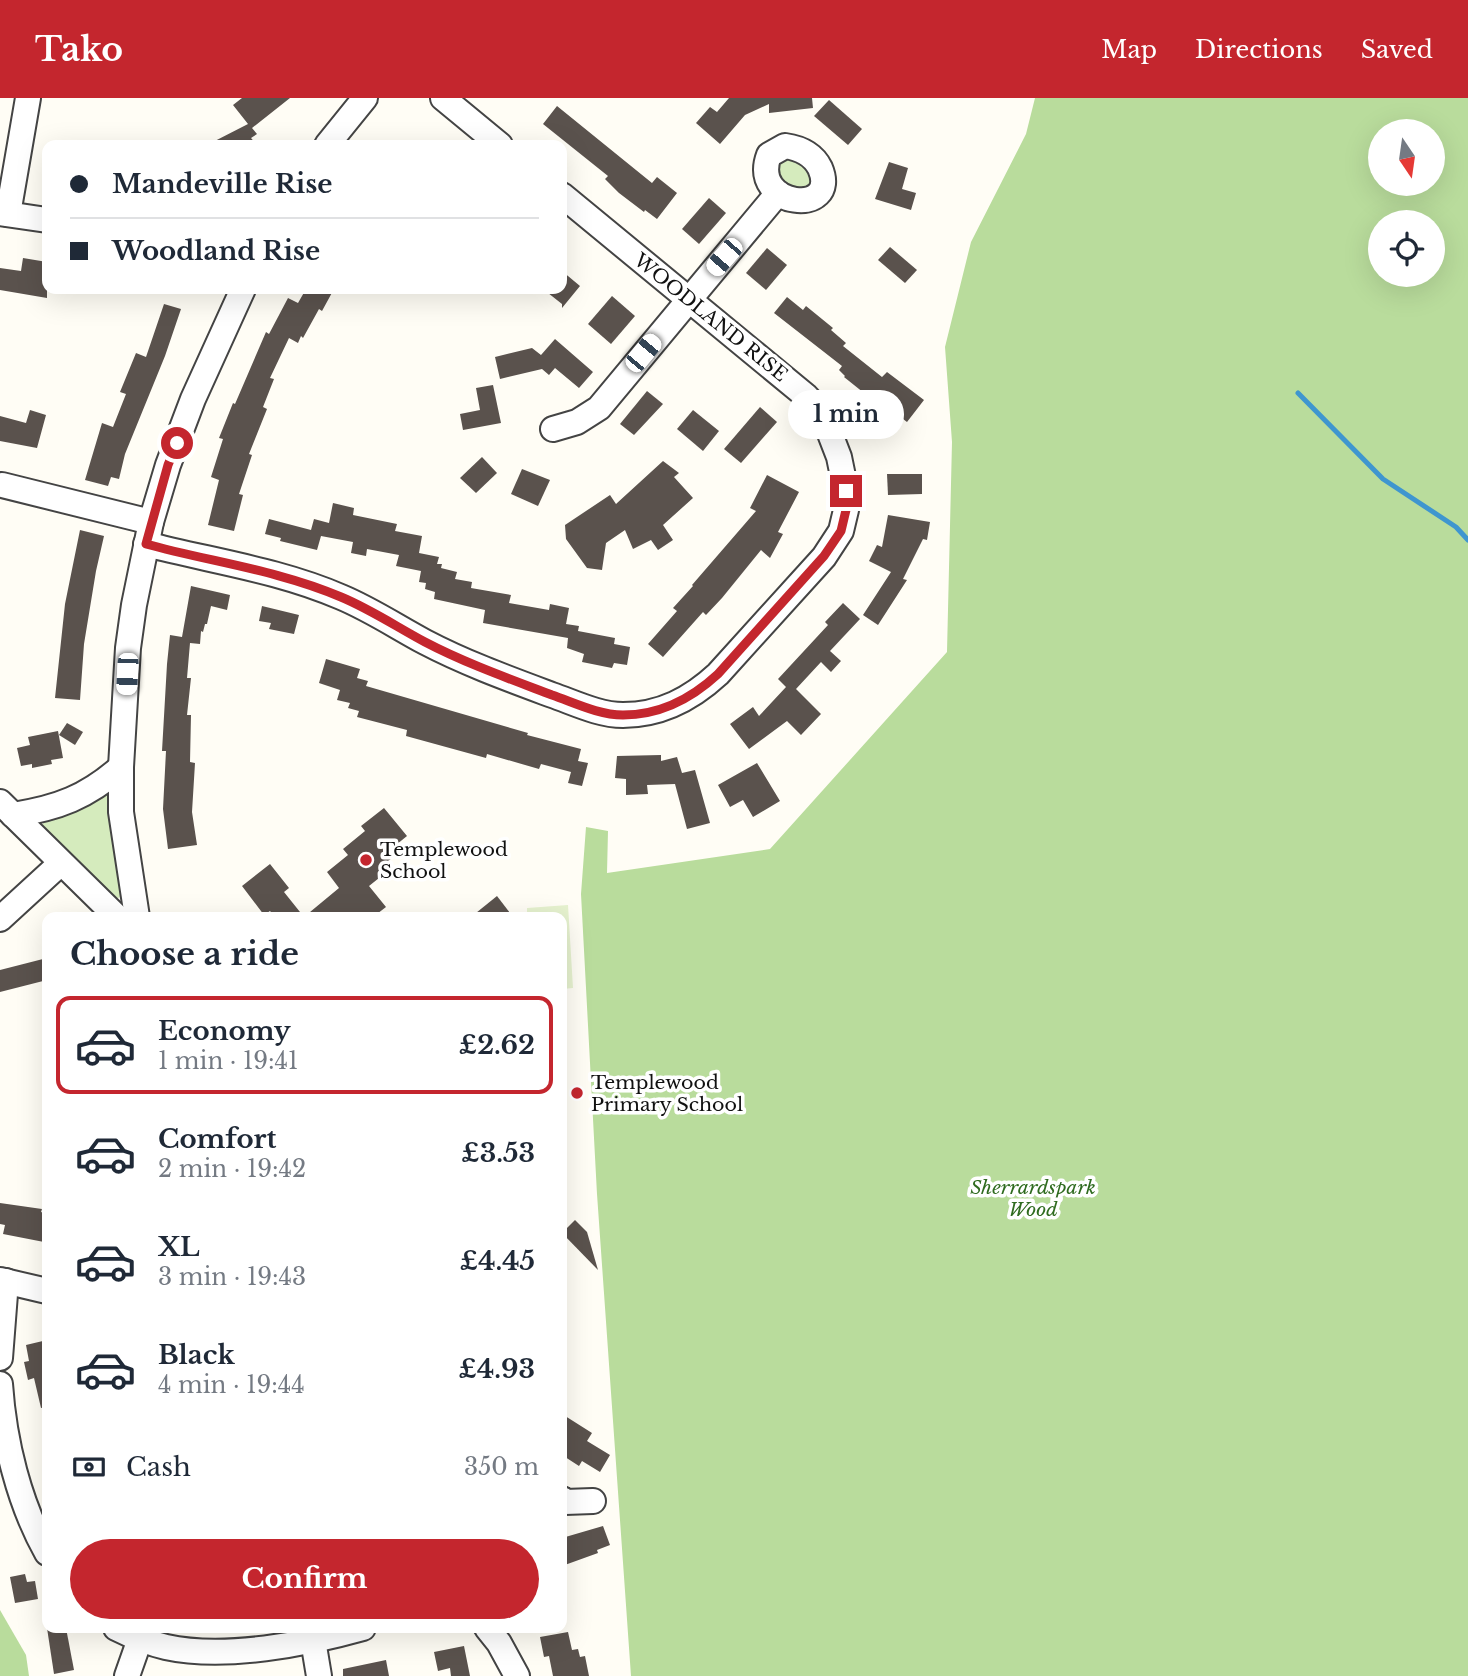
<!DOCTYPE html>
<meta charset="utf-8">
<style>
:root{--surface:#fff;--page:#f6f6f7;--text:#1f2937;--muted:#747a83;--line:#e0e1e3;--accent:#c4262e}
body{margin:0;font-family:"Libre Baskerville",serif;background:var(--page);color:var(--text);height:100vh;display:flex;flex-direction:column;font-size:26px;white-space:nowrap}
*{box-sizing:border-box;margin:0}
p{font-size:23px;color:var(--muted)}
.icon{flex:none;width:38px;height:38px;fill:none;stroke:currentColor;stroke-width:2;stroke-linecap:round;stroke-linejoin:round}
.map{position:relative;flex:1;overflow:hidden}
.panel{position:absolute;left:42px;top:814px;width:525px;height:721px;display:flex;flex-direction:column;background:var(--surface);border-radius:14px;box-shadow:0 7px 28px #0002}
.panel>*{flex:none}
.banner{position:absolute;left:42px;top:42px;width:525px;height:154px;border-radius:14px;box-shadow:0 7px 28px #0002;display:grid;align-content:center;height:154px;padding:0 28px;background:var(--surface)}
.needle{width:46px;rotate:167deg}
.buttons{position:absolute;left:1368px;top:21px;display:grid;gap:14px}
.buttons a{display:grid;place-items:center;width:77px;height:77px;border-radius:50%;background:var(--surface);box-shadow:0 7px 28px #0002;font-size:35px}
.end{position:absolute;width:32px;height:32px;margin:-16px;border:9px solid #c4262e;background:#fff;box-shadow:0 0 0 4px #fff}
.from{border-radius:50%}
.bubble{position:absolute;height:49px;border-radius:24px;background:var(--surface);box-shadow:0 7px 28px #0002;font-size:23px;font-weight:800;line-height:49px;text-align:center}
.car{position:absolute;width:21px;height:42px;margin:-21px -10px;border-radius:9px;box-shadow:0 0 5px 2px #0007;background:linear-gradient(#fff 24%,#345 0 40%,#fff 0 76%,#345 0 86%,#fff 0)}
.banner b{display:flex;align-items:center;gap:24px;height:66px;font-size:26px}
.banner b+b{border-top:2px solid var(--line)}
.banner i{width:18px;height:18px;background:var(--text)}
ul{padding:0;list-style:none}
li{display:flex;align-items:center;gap:21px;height:98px;margin:0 14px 10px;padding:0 14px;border:4px solid transparent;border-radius:14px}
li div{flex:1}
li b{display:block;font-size:26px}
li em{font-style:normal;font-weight:800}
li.selected{border-color:var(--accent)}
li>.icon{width:63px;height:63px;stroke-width:1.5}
h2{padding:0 28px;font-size:32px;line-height:84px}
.pay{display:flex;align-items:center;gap:18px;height:77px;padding:0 28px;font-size:26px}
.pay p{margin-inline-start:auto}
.cta{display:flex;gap:14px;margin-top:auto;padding:14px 28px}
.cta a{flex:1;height:80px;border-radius:42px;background:var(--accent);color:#fff;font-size:28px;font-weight:800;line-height:80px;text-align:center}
header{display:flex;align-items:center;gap:42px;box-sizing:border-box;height:98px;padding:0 35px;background:var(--accent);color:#fff}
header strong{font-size:33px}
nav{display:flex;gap:38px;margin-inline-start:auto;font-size:24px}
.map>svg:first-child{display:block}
</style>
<header>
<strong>Tako</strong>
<nav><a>Map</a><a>Directions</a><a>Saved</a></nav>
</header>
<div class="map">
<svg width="1468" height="1578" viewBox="0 0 1468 1578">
<rect width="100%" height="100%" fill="#fffdf5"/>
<g fill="#d5ebbd">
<path d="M774,59L808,60L813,94L784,92Z"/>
<path d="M103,695L107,697L110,704L125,797L116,801L42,731L44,721Z"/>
</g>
<g fill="#b9dc9c" fill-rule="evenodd">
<path d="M1035,0H1468V1578H631L597,1096L581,796L586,729L608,733L607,775L770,751L947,554L952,344L945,249L971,144L1026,36ZM1381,33H1433V86H1381ZM1381,124H1433V177H1381Z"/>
<path d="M0,1512L26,1557L29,1578H0Z"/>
</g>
<path fill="#e6f2cf" d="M568,807L573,890L562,891V819H527V810Z"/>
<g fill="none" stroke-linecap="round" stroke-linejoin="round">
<path stroke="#3f96cf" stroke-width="5" d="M1298,295L1383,381L1456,429L1468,442"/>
</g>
<g fill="#5a524d">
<path d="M242,0H290L252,30L257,36L251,40L257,47H207L248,26L233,7Z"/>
<path d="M729,0H812L813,10L769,15V6L745,17L720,46L696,25L710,9L717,14Z"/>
<path d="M829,2L862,31L848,47L814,18Z"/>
<path d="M557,8L652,85L657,79L677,95L657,121L645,112L644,114L619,95L605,81L608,78L543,26Z"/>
<path d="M889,64L908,70L902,91L916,95L911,112L875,101Z"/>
<path d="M709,100L726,115L699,146L682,131Z"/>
<path d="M890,149L917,172L905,185L878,162Z"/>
<path d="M767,150L787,167L766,192L746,175Z"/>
<path d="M23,160L47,164V200L0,192V170L21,173Z"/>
<path d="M562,173L580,188L562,210V206L543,191H562Z"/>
<path d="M306,191H334L322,213L319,211L303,240L301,238L298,245L289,240L270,280L274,281L263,309L267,311L249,356L252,357L239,396L243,397L234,433L208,427L219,382L211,379L223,341L219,340L233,305L235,306L266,234L269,236L288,200L298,205Z"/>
<path d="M612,198L635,218L611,246L588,226Z"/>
<path d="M787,199L803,212L806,208L833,230L831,232L846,245L843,248L882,279L887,274L924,302L907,324L882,305L879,307L844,279L845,278L839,272L842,268L774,215Z"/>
<path d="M164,206L181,211L165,258L125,356L119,381L111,379L108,388L85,382L102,325L113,329L126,296L120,294L136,255L146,259Z"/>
<path d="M555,241L593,274L579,290L555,270L549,277L542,271L500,281L495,259L532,250L541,257Z"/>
<path d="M493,287L501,325L463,332L460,316L480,312L476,290Z"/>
<path d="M647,293L663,306L634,337L620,326Z"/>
<path d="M760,309L777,324L741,365L724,351Z"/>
<path d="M30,312L46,317L37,350L0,343V318L26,325Z"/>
<path d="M693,312L719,333L703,353L677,331Z"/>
<path d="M482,359L497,375L476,395L460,380Z"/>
<path d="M663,363L679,375L674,379L693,400L663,427L673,442L658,452L651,442L633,451L625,432L606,445L602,472L587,470L566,441L565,427L610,397L616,406Z"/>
<path d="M522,371L550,382L538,408L511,396Z"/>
<path d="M887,376H922V396L888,397Z"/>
<path d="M767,377L799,394L778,434L783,436L770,460L761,452L722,500L706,517L703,514L663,559L648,546L677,513L673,510L693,488L692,487L756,413L750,410Z"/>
<path d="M333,405L354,410L353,417L397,426L395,433L422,438L419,455L439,459L437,466H442L441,470L457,474L455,481L472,484L471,490L511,497L509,505L549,512L550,506L569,510L566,526L579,528L578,533L615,540L614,546L630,549L627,567L614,565L612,570L582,564L584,556L567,550L568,540L483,525L485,512L434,501L435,494L425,491L426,485L419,484L421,473L396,468L399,457L367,451L366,458L351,455L353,444L321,438L317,452L280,443L281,440L265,436L269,421L311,432L314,421L329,425Z"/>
<path d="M888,417L930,424L927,442L923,441L903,481L907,482L878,527L863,517L891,474L869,463L877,447L882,449Z"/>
<path d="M80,432L104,438L96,473L84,546L80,602L55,600L65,506Z"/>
<path d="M191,488L230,497L227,512L211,508L207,526H205L203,534L201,533L200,546L190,545L187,580H191L187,617H191L190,664L195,665L192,714L197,747L168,751L163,711L166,653H162L167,566L170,537L182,539Z"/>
<path d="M843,505L860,521L830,553L841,563L831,574L821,564L796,591L821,616L801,637L787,623L749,651L730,626L753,609L759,618L786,589L778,581L828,527L825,524Z"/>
<path d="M262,508L299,517L294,536L269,531L271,525L259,523Z"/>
<path d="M326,561L360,571L357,580L368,583L366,588L528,635L527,637L581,651L578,663L588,665L582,688L568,685L571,674L541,666L539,671L487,656L486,660L406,638L407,632L357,619L359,613L348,610L350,605L337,602L340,592L319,585Z"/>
<path d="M67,625L83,634L75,647L59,637Z"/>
<path d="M58,633L63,660L51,662L52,666L32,670V666L21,668L17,650L30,647L28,639Z"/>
<path d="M661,657V663L677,659L682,675L695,672L710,725L687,731L675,686L647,687L648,696L626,697V681L615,680L617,658Z"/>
<path d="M757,665L780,703L753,719L743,702L730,709L718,687Z"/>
<path d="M384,710L407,738L391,751L396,757L379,770L384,776L369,788L386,809L373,819H275L270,813L264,817L242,788L270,766L289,790L284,794L304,819L339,790L327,774L348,757L343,751L365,733L361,728Z"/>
<path d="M497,798L513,819H471Z"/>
<path d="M43,861L47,882L0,894V872Z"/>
<path d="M0,1105L42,1111L41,1114L47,1116V1135L44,1144L3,1136L5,1127L0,1126Z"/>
<path d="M575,1122L587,1134L598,1172L562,1135Z"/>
<path d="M47,1242V1309L41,1310L34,1280L28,1282L24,1264L29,1263L26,1247Z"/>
<path d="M562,1316L592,1335L587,1343L610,1357L600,1374L582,1363L579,1368L562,1357Z"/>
<path d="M603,1428L610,1447L597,1452L598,1455L562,1468V1440Z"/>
<path d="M25,1476L27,1484L35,1483L38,1501L15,1505L10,1479Z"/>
<path d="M47,1530H66L74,1572L54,1576Z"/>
<path d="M568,1534L572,1552L578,1551L580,1559L585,1558L589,1578H553L549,1558L544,1559L540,1539Z"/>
<path d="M464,1548L470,1578H451L450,1570L438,1573L434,1554Z"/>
<path d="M386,1562L389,1578H343V1571Z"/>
</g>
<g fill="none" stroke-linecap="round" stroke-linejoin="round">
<g stroke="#444" stroke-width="28">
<g id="minor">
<path d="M443,0L500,47"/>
<path d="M327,47L365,0"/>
<path d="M785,48C799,50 813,56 820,70C841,119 749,110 769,57Z"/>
<path d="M0,115L47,122"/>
<path d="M8,116L28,0"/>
<path d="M553,331L577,324L599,310L778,95"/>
<path d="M2,387L151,424"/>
<path d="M146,446C211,463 279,472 341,499C370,511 397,529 425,544C465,565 509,581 552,597C575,605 599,617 623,617C661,617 691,601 718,576L824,459L841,433L846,412V393L839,359L822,315L806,298L562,97"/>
<path d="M0,704L117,819"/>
<path d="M13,717C58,710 87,699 121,669"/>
<path d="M137,819L121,714V669L128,550L134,507L151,424L168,367L193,301L243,191"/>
<path d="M0,821L61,765"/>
<path d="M0,1182L47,1193"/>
<path d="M0,1260L6,1183"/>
<path d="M0,1286C4,1344 19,1405 47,1455"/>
<path d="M562,1401L565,1404L593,1403"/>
<path d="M116,1530C132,1538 148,1545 166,1549C225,1562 306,1546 363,1530"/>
<path d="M487,1530L499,1545L517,1578"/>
<path d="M313,1542L319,1578"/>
<path d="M127,1578L140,1541"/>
</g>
</g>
<use href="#minor" stroke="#fff" stroke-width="24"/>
</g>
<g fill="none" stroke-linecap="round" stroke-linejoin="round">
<path stroke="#c4262e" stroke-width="9" d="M177,345L168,367L146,446C211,464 278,472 341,499C370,511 397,529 425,544C465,565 510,581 552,597C575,605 599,617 623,617C661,617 691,601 718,576L824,458L841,433L846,412V393"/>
</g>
<g fill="#c4262e" stroke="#fff" stroke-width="2.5">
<circle cx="366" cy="762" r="7"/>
<circle cx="577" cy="995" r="7"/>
</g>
<g text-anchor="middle" stroke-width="7" stroke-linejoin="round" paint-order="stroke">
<g font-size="19" fill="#111" stroke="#fff">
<text transform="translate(711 219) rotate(39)" y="7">WOODLAND RISE</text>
</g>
<g font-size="19" fill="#111" stroke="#fff" text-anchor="start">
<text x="380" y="758">Templewood<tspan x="380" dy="22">School</tspan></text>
<text x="591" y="991">Templewood<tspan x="591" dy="22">Primary School</tspan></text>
</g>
<g font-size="19" font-style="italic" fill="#2f6b1f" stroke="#fff">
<text x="1033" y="1096">Sherrardspark<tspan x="1033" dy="22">Wood</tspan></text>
</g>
</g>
</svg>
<div class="buttons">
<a><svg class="needle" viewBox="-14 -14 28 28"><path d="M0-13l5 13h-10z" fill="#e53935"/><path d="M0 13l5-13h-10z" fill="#747a83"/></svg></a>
<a><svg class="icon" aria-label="locate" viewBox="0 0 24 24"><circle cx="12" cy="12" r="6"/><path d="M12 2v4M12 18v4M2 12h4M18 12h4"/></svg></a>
</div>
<i class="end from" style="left:177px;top:345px"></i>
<i class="end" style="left:846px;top:393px"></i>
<div class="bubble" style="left:788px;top:292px;width:116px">1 min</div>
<i class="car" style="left:724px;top:159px;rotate:221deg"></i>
<i class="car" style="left:643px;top:255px;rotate:40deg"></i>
<i class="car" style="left:127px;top:576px;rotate:183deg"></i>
<div class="banner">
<b><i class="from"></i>Mandeville Rise</b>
<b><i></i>Woodland Rise</b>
</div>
<section class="panel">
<h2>Choose a ride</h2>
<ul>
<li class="selected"><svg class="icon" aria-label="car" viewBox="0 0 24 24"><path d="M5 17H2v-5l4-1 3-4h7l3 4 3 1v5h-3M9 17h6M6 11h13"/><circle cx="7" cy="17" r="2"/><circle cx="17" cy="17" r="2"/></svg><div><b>Economy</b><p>1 min · 19:41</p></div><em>£2.62</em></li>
<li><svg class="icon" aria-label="car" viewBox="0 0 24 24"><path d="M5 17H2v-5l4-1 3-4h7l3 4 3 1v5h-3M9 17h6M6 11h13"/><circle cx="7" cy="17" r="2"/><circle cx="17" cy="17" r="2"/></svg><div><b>Comfort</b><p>2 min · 19:42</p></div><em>£3.53</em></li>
<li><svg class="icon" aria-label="car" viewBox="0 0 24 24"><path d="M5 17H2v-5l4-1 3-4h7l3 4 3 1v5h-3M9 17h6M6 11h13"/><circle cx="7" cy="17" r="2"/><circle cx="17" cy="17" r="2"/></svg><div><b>XL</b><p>3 min · 19:43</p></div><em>£4.45</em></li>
<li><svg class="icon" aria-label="car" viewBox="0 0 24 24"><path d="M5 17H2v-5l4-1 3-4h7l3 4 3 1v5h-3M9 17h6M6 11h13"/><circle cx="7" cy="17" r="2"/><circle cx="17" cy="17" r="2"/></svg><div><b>Black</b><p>4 min · 19:44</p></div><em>£4.93</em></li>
</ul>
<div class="pay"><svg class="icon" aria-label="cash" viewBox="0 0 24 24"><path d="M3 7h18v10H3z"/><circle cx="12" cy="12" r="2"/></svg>Cash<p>350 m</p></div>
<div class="cta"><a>Confirm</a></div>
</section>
</div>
